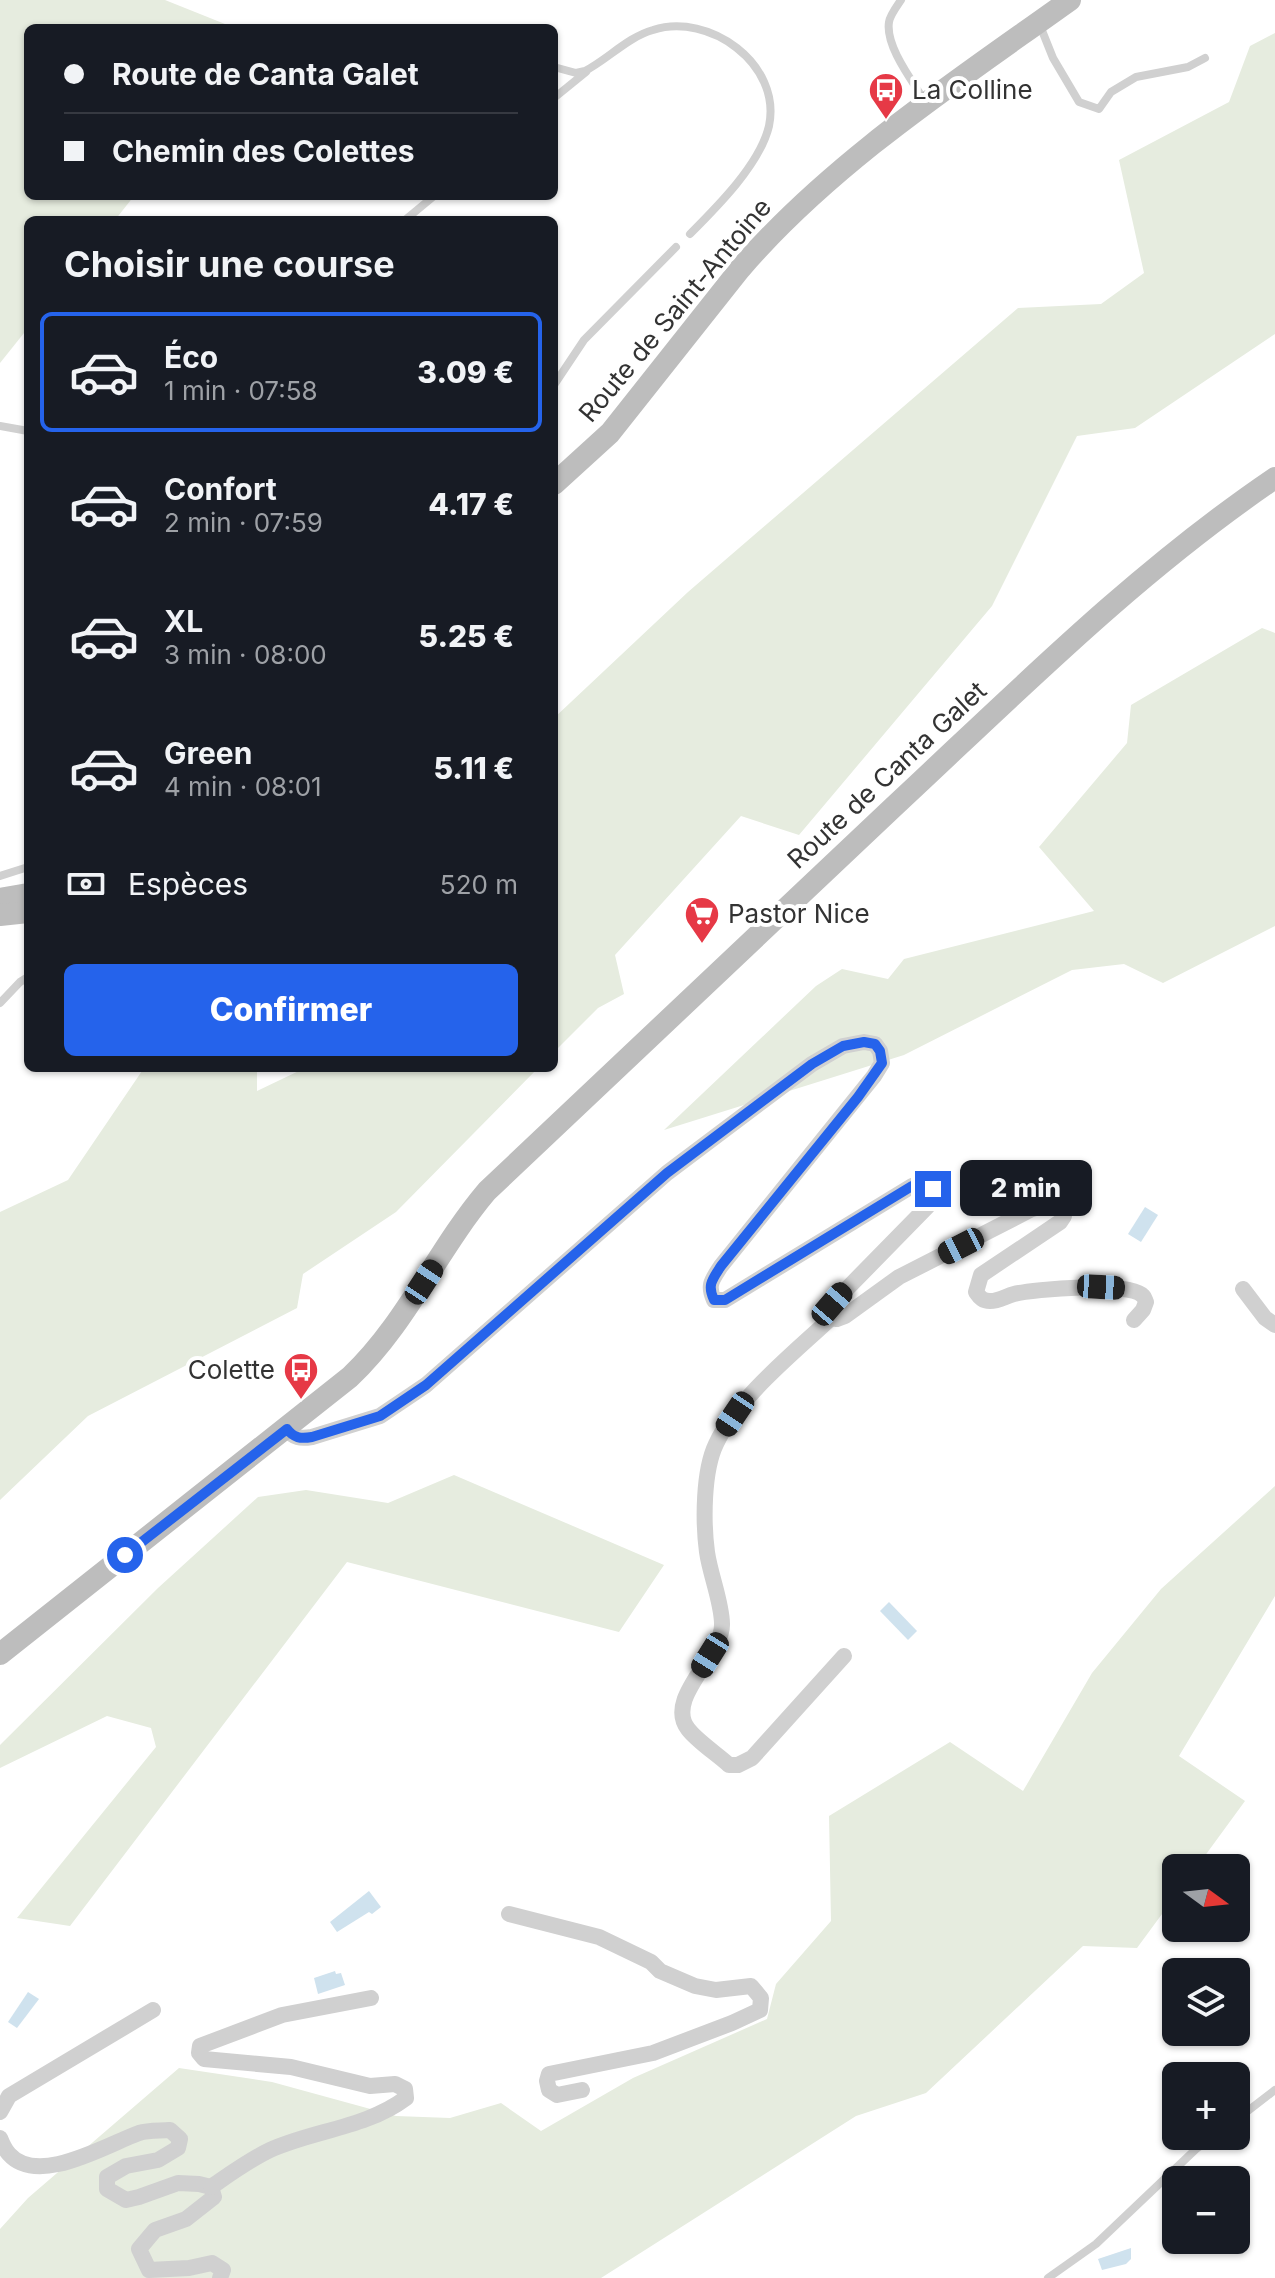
<!DOCTYPE html>
<html lang="fr">
<meta charset="utf-8">
<style>
:root{--surface:#171b24;--page:#20242c;--text:#f1f3f6;--muted:#9ea1a6;--line:#363941;--accent:#2563eb}
body{margin:0;font-family:Inter,sans-serif;background:var(--page);color:var(--text);height:100vh;display:flex;flex-direction:column;font-size:30px;white-space:nowrap}
*{box-sizing:border-box;margin:0}
p{font-size:26px;color:var(--muted)}
.icon{flex:none;width:44px;height:44px;fill:none;stroke:currentColor;stroke-width:2;stroke-linecap:round;stroke-linejoin:round}
.map{position:relative;flex:1;overflow:hidden}
.drawer{position:absolute;left:24px;top:216px;width:534px;height:856px;display:flex;flex-direction:column;background:var(--surface);border-radius:12px;box-shadow:0 2px 6px #0004}
.drawer>*{flex:none}
.top-card{position:absolute;left:24px;top:24px;width:534px;height:176px;border-radius:12px;box-shadow:0 2px 6px #0004;display:grid;align-content:center;height:176px;padding:0 40px;background:var(--surface)}
.needle{width:52px;rotate:105deg}
.buttons{position:absolute;left:1162px;top:1854px;display:grid;gap:16px}
.buttons a{display:grid;place-items:center;width:88px;height:88px;border-radius:12px;background:var(--surface);box-shadow:0 2px 6px #0004;font-size:40px}
.end{position:absolute;width:36px;height:36px;margin:-18px;border:10px solid #2563eb;background:#fff;box-shadow:0 0 0 4px #fff}
.from{border-radius:50%}
.bubble{position:absolute;height:56px;border-radius:12px;background:var(--surface);box-shadow:0 2px 6px #0004;font-size:26px;font-weight:800;line-height:56px;text-align:center}
.car{position:absolute;width:24px;height:48px;margin:-24px -12px;border-radius:10px;box-shadow:0 0 6px 2px #0007;background:linear-gradient(#222 24%,#8ab4d8 0 40%,#222 0 76%,#8ab4d8 0 86%,#222 0)}
.top-card b{display:flex;align-items:center;gap:28px;height:76px;font-size:30px}
.top-card b+b{border-top:2px solid var(--line)}
.top-card i{width:20px;height:20px;background:var(--text)}
ul{padding:0;list-style:none}
li{display:flex;align-items:center;gap:24px;height:120px;margin:0 16px 12px;padding:0 24px;border:4px solid transparent;border-radius:12px}
li div{flex:1}
li b{display:block;font-size:30px}
li em{font-style:normal;font-weight:800}
li.active{border-color:var(--accent)}
li>.icon{width:72px;height:72px;stroke-width:1.5}
h2{padding:0 40px;font-size:36px;line-height:96px}
.pay{display:flex;align-items:center;gap:20px;height:88px;padding:0 40px;font-size:30px}
.pay p{margin-inline-start:auto}
.button{display:flex;gap:16px;margin-top:auto;padding:16px 40px}
.button a{flex:1;height:92px;border-radius:12px;background:var(--accent);color:#fff;font-size:32px;font-weight:800;line-height:92px;text-align:center}
.map>svg:first-child{display:block}
</style>
<div class="map">
<svg width="1275" height="2278" viewBox="0 0 1275 2278">
<rect width="100%" height="100%" fill="#fff"/>
<g fill="#e6ecdf">
<path d="M0,0H165L235,28H28V196H134L115,220H28V328L0,363Z"/>
<path d="M1275,33V334L1135,428L1077,436L992,606L799,835L741,816L615,955L624,994L598,1008L554,1052V718L688,592L1018,308L1101,304L1144,273L1119,160L1229,102L1250,46Z"/>
<path d="M1262,628L1275,633V926L1163,983L1124,964L1072,970L904,1055L664,1130L816,986L842,969L888,979L904,959L1094,911L1039,847L1127,743L1131,705Z"/>
<path d="M144,1068H257V1091L305,1068H538L396,1212L303,1274L297,1308L88,1416L0,1500V1212L68,1180Z"/>
<path d="M454,1475L664,1565L619,1632L347,1562L70,1926L17,1918L156,1747L151,1728L107,1716L0,1768V1745L158,1588L258,1497L306,1490L388,1503Z"/>
<path d="M1275,1486V1596L1179,1756L1245,1801L1196,1868H1176V1895L1137,1948L1083,1946L926,2093L856,2116L601,2278H0V2229L28,2198L179,2068L272,2082L396,2116L450,2118L501,2103L541,2131L633,2078L767,2019L776,1984L831,1921L829,1816L950,1742L1023,1791L1092,1673L1161,1589Z"/>
</g>
<g fill="#cfe2ee">
<path d="M1145,1207L1158,1215L1141,1242L1128,1234Z"/>
<path d="M889,1602L917,1631L908,1640L880,1611Z"/>
<path d="M369,1891L381,1907L372,1914L369,1912L337,1932L330,1922Z"/>
<path d="M335,1971L336,1974L341,1973L345,1985L318,1994L314,1978Z"/>
<path d="M28,1992L39,1999L17,2028L8,2022Z"/>
<path d="M1131,2248V2259L1126,2264L1102,2270L1098,2259Z"/>
</g>
<g fill="none" stroke-linecap="round" stroke-linejoin="round">
<g stroke="#d0d0d0" stroke-width="8">
<path d="M901,0C897,6 890,15 889,22C885,47 914,83 926,103"/>
<path d="M1039,23L1053,58L1079,102L1099,109L1111,92L1136,77L1188,67L1205,58"/>
<path d="M554,67L576,73L585,71C608,59 628,37 653,30C709,12 782,64 769,126C760,164 718,206 690,234"/>
<path d="M554,98L586,72"/>
<path d="M405,220L434,196"/>
<path d="M554,385L584,340L676,247"/>
<path d="M0,426L28,431"/>
<path d="M0,876L28,867"/>
<path d="M0,1003L20,982L28,977"/>
<path d="M1236,2120L1275,2090"/>
<path d="M1048,2278L1096,2244L1196,2149L1214,2136"/>
</g>
<g stroke="#d0d0d0" stroke-width="16">
<path d="M1243,1289L1265,1318L1275,1325"/>
<path d="M831,1318C794,1353 737,1398 716,1444C703,1471 703,1522 707,1552C710,1574 722,1603 722,1624C723,1656 664,1698 688,1729C697,1741 717,1754 729,1765H738L752,1758L844,1656"/>
<path d="M287,1429C294,1438 300,1439 312,1437L380,1416L426,1385L667,1173L812,1064L843,1046L864,1042L875,1044L880,1051L882,1063L874,1076L721,1266C712,1280 707,1285 714,1300H725L912,1186L926,1180L933,1189L927,1207L832,1304L828,1313L831,1318L837,1319L845,1316L899,1277L1032,1209L1049,1204L1063,1209L1064,1216L1060,1222L981,1275L976,1292C980,1298 983,1301 990,1301C999,1301 1006,1296 1014,1294C1034,1289 1130,1281 1143,1296C1145,1298 1145,1300 1146,1302L1143,1310L1134,1320"/>
<path d="M509,1914L599,1937L651,1962L660,1971L695,1986L716,1990L751,1986L761,1998L760,2010L732,2023L653,2053L549,2074L547,2081L549,2090L557,2095L582,2090"/>
<path d="M0,2112L9,2096L153,2010"/>
<path d="M0,2138C2,2143 5,2150 9,2154C38,2187 108,2144 139,2133C149,2130 160,2131 170,2130L180,2139L178,2148L158,2160L126,2166L107,2177V2189L126,2200L139,2197L178,2183L199,2184L211,2187L214,2197L186,2219L155,2230L139,2249L149,2270L189,2268L212,2263L223,2270L220,2278"/>
<path d="M211,2187C230,2174 249,2160 270,2150C314,2130 366,2128 406,2098L405,2089L395,2084L370,2086L291,2067L204,2059L199,2053L200,2046L282,2015L371,1998"/>
</g>
<g stroke="#bdbdbd" stroke-width="22">
<path d="M554,484L610,433L740,269C831,163 957,81 1070,0"/>
<path d="M0,899L28,894"/>
<path d="M0,915L28,912"/>
<path d="M0,1654L350,1377C407,1323 437,1250 487,1191C631,1055 774,919 918,784C1032,677 1145,566 1275,478"/>
</g>
</g>
<g fill="none" stroke-linecap="round" stroke-linejoin="round">
<path stroke="#2563eb" stroke-width="10" d="M125,1555L287,1429C294,1438 300,1439 312,1437L380,1416L426,1385L667,1173L812,1064L843,1046L864,1042L875,1044L880,1051L882,1063L858,1097L721,1266C712,1280 707,1285 714,1300H725L912,1186L926,1180L933,1189"/>
</g>
<defs>
<g id="bus-pin" transform="scale(1.8)"><path d="M0 17L-7.5 6A9.5 9.5 0 1 1 7.5 6Z" fill="#e63946" stroke="#fff"/><path d="M-5-6H5V4H4V6H2V4H-2V6H-4V4H-5ZM-3.5-4V0h7V-4ZM-3.5 1.2v1.5H-2V1.2ZM2 1.2v1.5H3.5V1.2Z" fill="#fff"/></g>
<g id="supermarket-pin" transform="scale(1.8)"><path d="M0 17L-7.5 6A9.5 9.5 0 1 1 7.5 6Z" fill="#e63946" stroke="#fff"/><path d="M-6-5.5h2.5l.6 2H6L4.5 2H-2.5L-4.4-4H-6ZM-1.5 3.2a1.3 1.3 0 1 0 .1 0ZM3 3.2a1.3 1.3 0 1 0 .1 0Z" fill="#fff"/></g>
</defs>
<g fill-rule="evenodd">
<use href="#bus-pin" x="886" y="90"/>
<use href="#supermarket-pin" x="702" y="914"/>
<use href="#bus-pin" x="301" y="1370"/>
</g>
<g text-anchor="middle" stroke-width="8" stroke-linejoin="round" paint-order="stroke">
<g font-size="26" fill="#333" stroke="#fff" text-anchor="start">
<text x="912" y="99">La Colline</text>
<text x="728" y="923">Pastor Nice</text>
<text x="275" y="1379" text-anchor="end">Colette</text>
</g>
<g font-size="26" fill="#333" stroke="#fff">
<text transform="translate(675 310) rotate(-50)" y="9">Route de Saint-Antoine</text>
<text transform="translate(887 775) rotate(-43)" y="9">Route de Canta Galet</text>
</g>
</g>
</svg>
<div class="buttons">
<a><svg class="needle" viewBox="-14 -14 28 28"><path d="M0-13l5 13h-10z" fill="#e53935"/><path d="M0 13l5-13h-10z" fill="#9ea1a6"/></svg></a>
<a><svg class="icon" aria-label="layers" viewBox="0 0 24 24"><path d="M12 4l9 5-9 5-9-5zM3 14l9 5 9-5"/></svg></a>
<a>+</a>
<a>−</a>
</div>
<i class="end from" style="left:125px;top:1555px"></i>
<i class="end" style="left:933px;top:1189px"></i>
<div class="bubble" style="left:960px;top:1160px;width:132px">2 min</div>
<i class="car" style="left:961px;top:1246px;rotate:243deg"></i>
<i class="car" style="left:424px;top:1282px;rotate:33deg"></i>
<i class="car" style="left:1101px;top:1287px;rotate:93deg"></i>
<i class="car" style="left:832px;top:1304px;rotate:41deg"></i>
<i class="car" style="left:735px;top:1414px;rotate:214deg"></i>
<i class="car" style="left:710px;top:1655px;rotate:212deg"></i>
<div class="top-card">
<b><i class="from"></i>Route de Canta Galet</b>
<b><i></i>Chemin des Colettes</b>
</div>
<section class="drawer">
<h2>Choisir une course</h2>
<ul>
<li class="active"><svg class="icon" aria-label="car" viewBox="0 0 24 24"><path d="M5 17H2v-5l4-1 3-4h7l3 4 3 1v5h-3M9 17h6M6 11h13"/><circle cx="7" cy="17" r="2"/><circle cx="17" cy="17" r="2"/></svg><div><b>Éco</b><p>1 min · 07:58</p></div><em>3.09 €</em></li>
<li><svg class="icon" aria-label="car" viewBox="0 0 24 24"><path d="M5 17H2v-5l4-1 3-4h7l3 4 3 1v5h-3M9 17h6M6 11h13"/><circle cx="7" cy="17" r="2"/><circle cx="17" cy="17" r="2"/></svg><div><b>Confort</b><p>2 min · 07:59</p></div><em>4.17 €</em></li>
<li><svg class="icon" aria-label="car" viewBox="0 0 24 24"><path d="M5 17H2v-5l4-1 3-4h7l3 4 3 1v5h-3M9 17h6M6 11h13"/><circle cx="7" cy="17" r="2"/><circle cx="17" cy="17" r="2"/></svg><div><b>XL</b><p>3 min · 08:00</p></div><em>5.25 €</em></li>
<li><svg class="icon" aria-label="car" viewBox="0 0 24 24"><path d="M5 17H2v-5l4-1 3-4h7l3 4 3 1v5h-3M9 17h6M6 11h13"/><circle cx="7" cy="17" r="2"/><circle cx="17" cy="17" r="2"/></svg><div><b>Green</b><p>4 min · 08:01</p></div><em>5.11 €</em></li>
</ul>
<div class="pay"><svg class="icon" aria-label="cash" viewBox="0 0 24 24"><path d="M3 7h18v10H3z"/><circle cx="12" cy="12" r="2"/></svg>Espèces<p>520 m</p></div>
<div class="button"><a>Confirmer</a></div>
</section>
</div>
